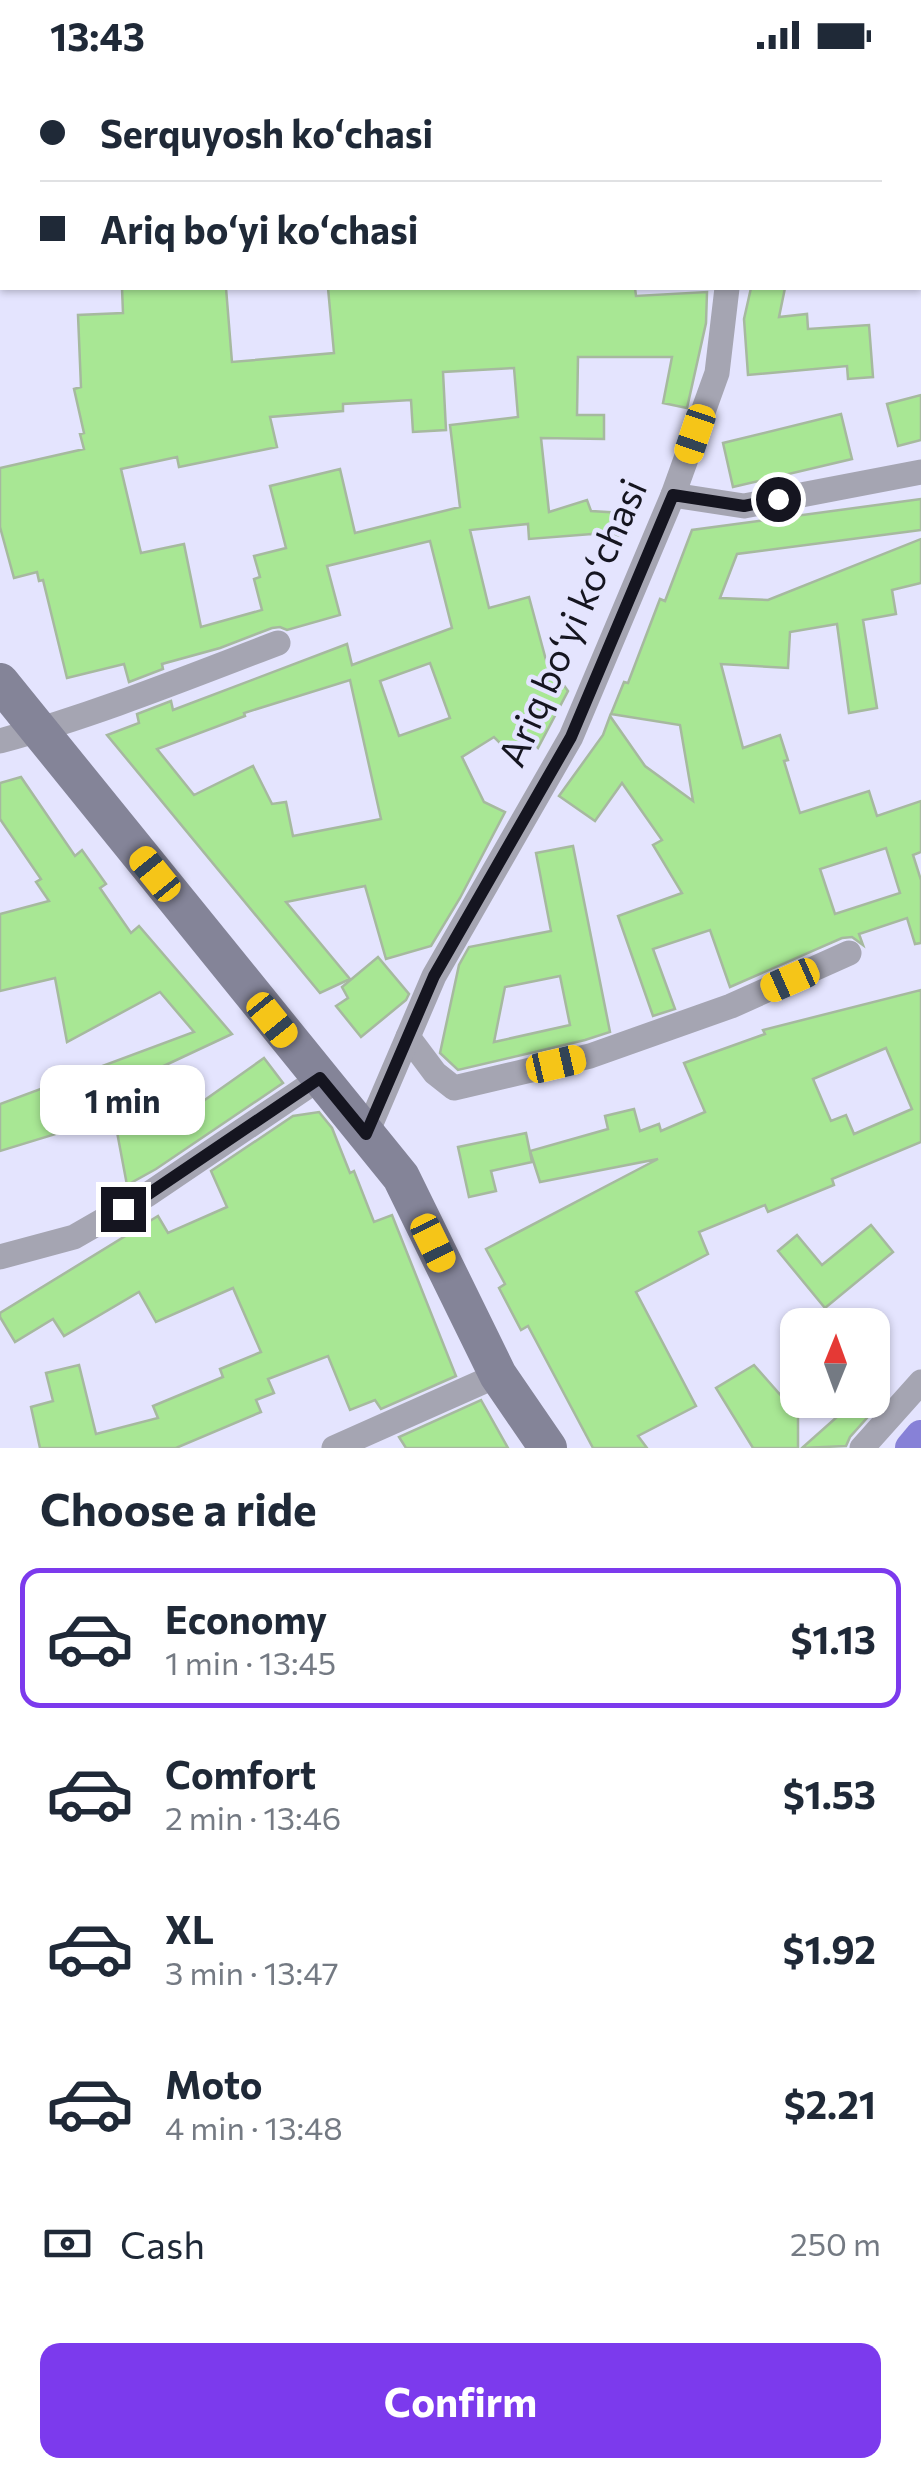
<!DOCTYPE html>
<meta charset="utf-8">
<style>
:root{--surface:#fff;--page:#f2f2f3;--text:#1f2937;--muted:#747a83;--line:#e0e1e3;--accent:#7c3aed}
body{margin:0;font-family:Commissioner,sans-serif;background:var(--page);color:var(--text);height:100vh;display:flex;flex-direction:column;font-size:38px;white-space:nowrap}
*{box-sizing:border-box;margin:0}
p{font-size:32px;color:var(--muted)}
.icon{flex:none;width:55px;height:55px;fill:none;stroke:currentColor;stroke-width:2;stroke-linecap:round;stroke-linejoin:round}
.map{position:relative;height:1378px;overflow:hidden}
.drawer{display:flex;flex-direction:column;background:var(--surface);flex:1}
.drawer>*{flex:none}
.guide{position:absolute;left:0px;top:0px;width:922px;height:220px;box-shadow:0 2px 8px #0004;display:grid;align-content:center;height:220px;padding:0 40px;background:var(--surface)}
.needle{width:65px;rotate:1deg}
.fabs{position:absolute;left:780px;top:1238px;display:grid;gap:20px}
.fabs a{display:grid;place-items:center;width:110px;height:110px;border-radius:20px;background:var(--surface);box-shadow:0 2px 8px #0004;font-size:50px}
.end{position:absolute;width:45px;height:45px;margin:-22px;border:12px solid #151520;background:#fff;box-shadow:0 0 0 5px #fff}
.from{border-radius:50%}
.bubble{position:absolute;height:70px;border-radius:20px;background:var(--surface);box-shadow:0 2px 8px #0004;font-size:32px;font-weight:700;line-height:70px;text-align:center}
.car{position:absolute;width:30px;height:60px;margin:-30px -15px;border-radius:12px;box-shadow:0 0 8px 2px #0007;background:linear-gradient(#f5c518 24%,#345 0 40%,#f5c518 0 76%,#345 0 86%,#f5c518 0)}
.guide b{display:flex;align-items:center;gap:35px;height:95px;font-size:38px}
.guide b+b{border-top:2px solid var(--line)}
.guide i{width:25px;height:25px;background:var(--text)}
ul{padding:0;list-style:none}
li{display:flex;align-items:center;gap:30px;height:140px;margin:0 20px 15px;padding:0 20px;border:5px solid transparent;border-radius:20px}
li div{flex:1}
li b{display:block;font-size:38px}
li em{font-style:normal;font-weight:700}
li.on{border-color:var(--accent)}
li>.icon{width:90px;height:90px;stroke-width:1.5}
h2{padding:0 40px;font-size:45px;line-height:120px}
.pay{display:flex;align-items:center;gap:25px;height:110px;padding:0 40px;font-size:38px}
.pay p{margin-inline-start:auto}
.action{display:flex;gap:20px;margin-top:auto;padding:20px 40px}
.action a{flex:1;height:115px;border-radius:20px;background:var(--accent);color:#fff;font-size:40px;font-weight:700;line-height:115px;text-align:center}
.status{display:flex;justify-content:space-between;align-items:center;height:70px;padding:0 50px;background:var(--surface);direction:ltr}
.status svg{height:28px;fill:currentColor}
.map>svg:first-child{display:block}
</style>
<div class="status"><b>13:43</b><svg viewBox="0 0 49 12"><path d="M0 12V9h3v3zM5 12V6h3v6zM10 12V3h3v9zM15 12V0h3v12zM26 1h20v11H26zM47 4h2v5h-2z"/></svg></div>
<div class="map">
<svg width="921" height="1378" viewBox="0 0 921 1378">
<rect width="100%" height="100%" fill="#e4e4fe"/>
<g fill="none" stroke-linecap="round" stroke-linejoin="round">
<path stroke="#8781d7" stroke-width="32" d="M911,1378L921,1366"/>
</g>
<g fill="#a8e794" stroke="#a6b99f" stroke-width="2.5" fill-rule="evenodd">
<path d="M122,218H226L232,292L334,283L328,218H635L636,226L707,222L706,253L687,338L663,333L672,287H578L577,345H604V369L541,368L549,442L587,430L591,441L623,443L621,466L592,464L529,469L528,454L470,460L489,538L529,527L546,590L568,621L538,678L534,674L518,691L494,667L462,687L484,732L505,742L460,828L431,876L386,889L365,816L286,832L350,909L320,923L107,665L139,653L137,644L171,631L173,640L347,574L352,595L452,558L430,471L327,496L340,545L287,560L280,557L272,558L220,578L162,594L163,599L129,612L124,594L67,608L43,510L39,511L37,502L14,508L0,457V398L84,379L80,364L84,363L74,319L81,317L78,245L123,243ZM514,298L518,347L450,355L460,437L355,463L340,399L270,416L286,478L254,486L260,507L254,509L262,540L201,557L184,474L141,483L121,399L177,387L179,397L277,377L270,347L343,341V334L411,330L413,362L446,360L443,302ZM430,593L450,648L399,666L380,611ZM350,610L381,749L293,766L286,732L272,734L253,696L194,725L157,679L245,646L244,643Z"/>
<path d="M751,218H785L779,247L807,244L808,259L869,255L873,307L848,309L847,296L748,305L744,249Z"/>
<path d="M921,325V370L898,376L887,334Z"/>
<path d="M841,344L852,389L733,417L723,373Z"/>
<path d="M921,429V460L737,484L720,528L768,530L921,469V513L892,520L896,544L863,550L877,638L849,643L837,554L790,562L788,598L721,594L743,678L780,665L788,690L784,691L800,743L869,721L877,746L921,731V782L913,785L921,810V873L915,874L907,848L859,864L863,875L852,867L842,868L730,917L710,860L653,879L675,939L653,946L618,846L682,823L653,775L662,770L622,713L595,751L559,726L603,665L610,646L645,696L693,731L680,655L611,644L624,612L628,613L660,529L665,531L692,460ZM886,778L900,823L835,844L820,799Z"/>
<path d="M21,707L75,786L82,780L106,814L100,818L131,863L139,856L232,964L155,1000L175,1051L264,988L283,1013L156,1099L127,1115L114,1046L0,1081V1034L194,962L160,922L67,972L55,908L0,921V844L49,831L36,812L41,809L0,749V713Z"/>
<path d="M573,776L610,962L585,970L458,1000L440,983L459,895L469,877L551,861L536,783ZM560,906L570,955L494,972L505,917Z"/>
<path d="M378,887L409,924L406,930L361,967L336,936L348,928L342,917Z"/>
<path d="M921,920V1072L832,1109L834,1115L768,1142L765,1135L699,1162L708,1184L636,1222L696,1336L638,1366L647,1378H593L528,1256L521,1260L499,1218L505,1214L486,1179L658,1089L540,1112L530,1081L608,1059L605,1046L634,1039L640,1061L659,1054L661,1061L705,1042L684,993L765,964L763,960ZM886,978L912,1039L854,1064L846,1045L831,1051L813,1009Z"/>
<path d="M319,1042L332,1058L350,1103L354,1101L374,1152L392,1145L456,1306L381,1339L375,1330L350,1340L328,1286L268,1309L274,1323L256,1330L261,1342L176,1378H40L31,1337L53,1331L46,1303L79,1295L96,1364L158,1348L153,1336L223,1307L220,1299L261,1282L233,1218L156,1252L139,1222L64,1266L53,1249L15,1272L0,1247V1243L158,1146L168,1163L227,1137L211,1101L293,1046Z"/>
<path d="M526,1063L532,1092L491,1101L496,1121L469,1127L458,1077Z"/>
<path d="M871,1155L893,1182L825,1238L778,1181L797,1165L822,1195Z"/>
<path d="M754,1295L798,1345V1378H753L716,1318Z"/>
<path d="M481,1330L508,1378H406L399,1367Z"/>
<path d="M856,1330H883L850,1367L846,1376L802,1378Z"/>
</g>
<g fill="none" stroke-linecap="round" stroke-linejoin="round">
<g stroke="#a5a5b2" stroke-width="25">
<path d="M202,0L204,2"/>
<path d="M758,2V0"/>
<path d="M673,425L744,436L921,402"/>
<path d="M0,671C95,645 186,608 278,573"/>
<path d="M408,967L435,1003L454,1018L590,986L731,936L849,883"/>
<path d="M366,1065L434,906L571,667L673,425L717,303L727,218"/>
<path d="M0,1187L74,1167L147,1125L320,1008"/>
<path d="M334,1378L498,1305"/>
<path d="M862,1378L921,1312"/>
</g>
<path stroke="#848498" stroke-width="38" d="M0,612L401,1107L498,1305L548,1378"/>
</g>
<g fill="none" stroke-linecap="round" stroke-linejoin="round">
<path stroke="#151520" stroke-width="12" d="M123,1139L147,1125L320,1008L366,1064L434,906L571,667L673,425L744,436L778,429"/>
</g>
<g text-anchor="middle" stroke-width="9" stroke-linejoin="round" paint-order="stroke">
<g font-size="38" fill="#151520" stroke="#e4e4fe">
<text transform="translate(573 553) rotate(-66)" y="13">Ariq boʻyi koʻchasi</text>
</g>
</g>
</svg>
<div class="fabs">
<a><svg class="needle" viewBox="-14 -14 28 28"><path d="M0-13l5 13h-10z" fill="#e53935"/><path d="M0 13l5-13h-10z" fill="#747a83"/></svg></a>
</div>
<i class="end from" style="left:778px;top:429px"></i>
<i class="end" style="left:123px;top:1139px"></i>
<div class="bubble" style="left:40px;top:995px;width:165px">1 min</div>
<i class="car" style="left:695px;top:364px;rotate:199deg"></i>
<i class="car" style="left:155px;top:804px;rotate:321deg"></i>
<i class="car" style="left:790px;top:910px;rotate:246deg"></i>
<i class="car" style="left:272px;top:950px;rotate:141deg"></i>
<i class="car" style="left:556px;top:994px;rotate:77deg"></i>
<i class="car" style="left:433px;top:1173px;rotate:154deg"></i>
<div class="guide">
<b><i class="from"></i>Serquyosh koʻchasi</b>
<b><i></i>Ariq boʻyi koʻchasi</b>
</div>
</div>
<section class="drawer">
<h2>Choose a ride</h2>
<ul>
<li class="on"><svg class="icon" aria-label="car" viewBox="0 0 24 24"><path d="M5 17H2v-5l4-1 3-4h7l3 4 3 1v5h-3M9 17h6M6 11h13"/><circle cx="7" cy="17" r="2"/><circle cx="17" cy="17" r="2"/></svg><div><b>Economy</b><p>1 min · 13:45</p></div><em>$1.13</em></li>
<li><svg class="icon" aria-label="car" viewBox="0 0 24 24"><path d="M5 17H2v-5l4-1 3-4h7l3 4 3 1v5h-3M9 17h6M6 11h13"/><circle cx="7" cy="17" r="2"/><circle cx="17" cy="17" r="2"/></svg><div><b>Comfort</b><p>2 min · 13:46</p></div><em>$1.53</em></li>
<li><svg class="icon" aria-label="car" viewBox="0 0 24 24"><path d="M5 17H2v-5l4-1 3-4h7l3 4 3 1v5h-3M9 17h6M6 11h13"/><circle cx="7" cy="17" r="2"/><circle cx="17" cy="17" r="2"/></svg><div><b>XL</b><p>3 min · 13:47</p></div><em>$1.92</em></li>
<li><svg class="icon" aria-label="car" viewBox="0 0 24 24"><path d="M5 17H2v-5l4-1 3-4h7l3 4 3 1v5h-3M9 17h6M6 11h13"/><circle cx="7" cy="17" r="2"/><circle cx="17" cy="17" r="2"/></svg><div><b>Moto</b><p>4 min · 13:48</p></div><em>$2.21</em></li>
</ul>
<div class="pay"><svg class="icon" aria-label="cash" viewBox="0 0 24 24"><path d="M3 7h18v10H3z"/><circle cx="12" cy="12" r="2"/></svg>Cash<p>250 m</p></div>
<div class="action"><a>Confirm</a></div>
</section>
